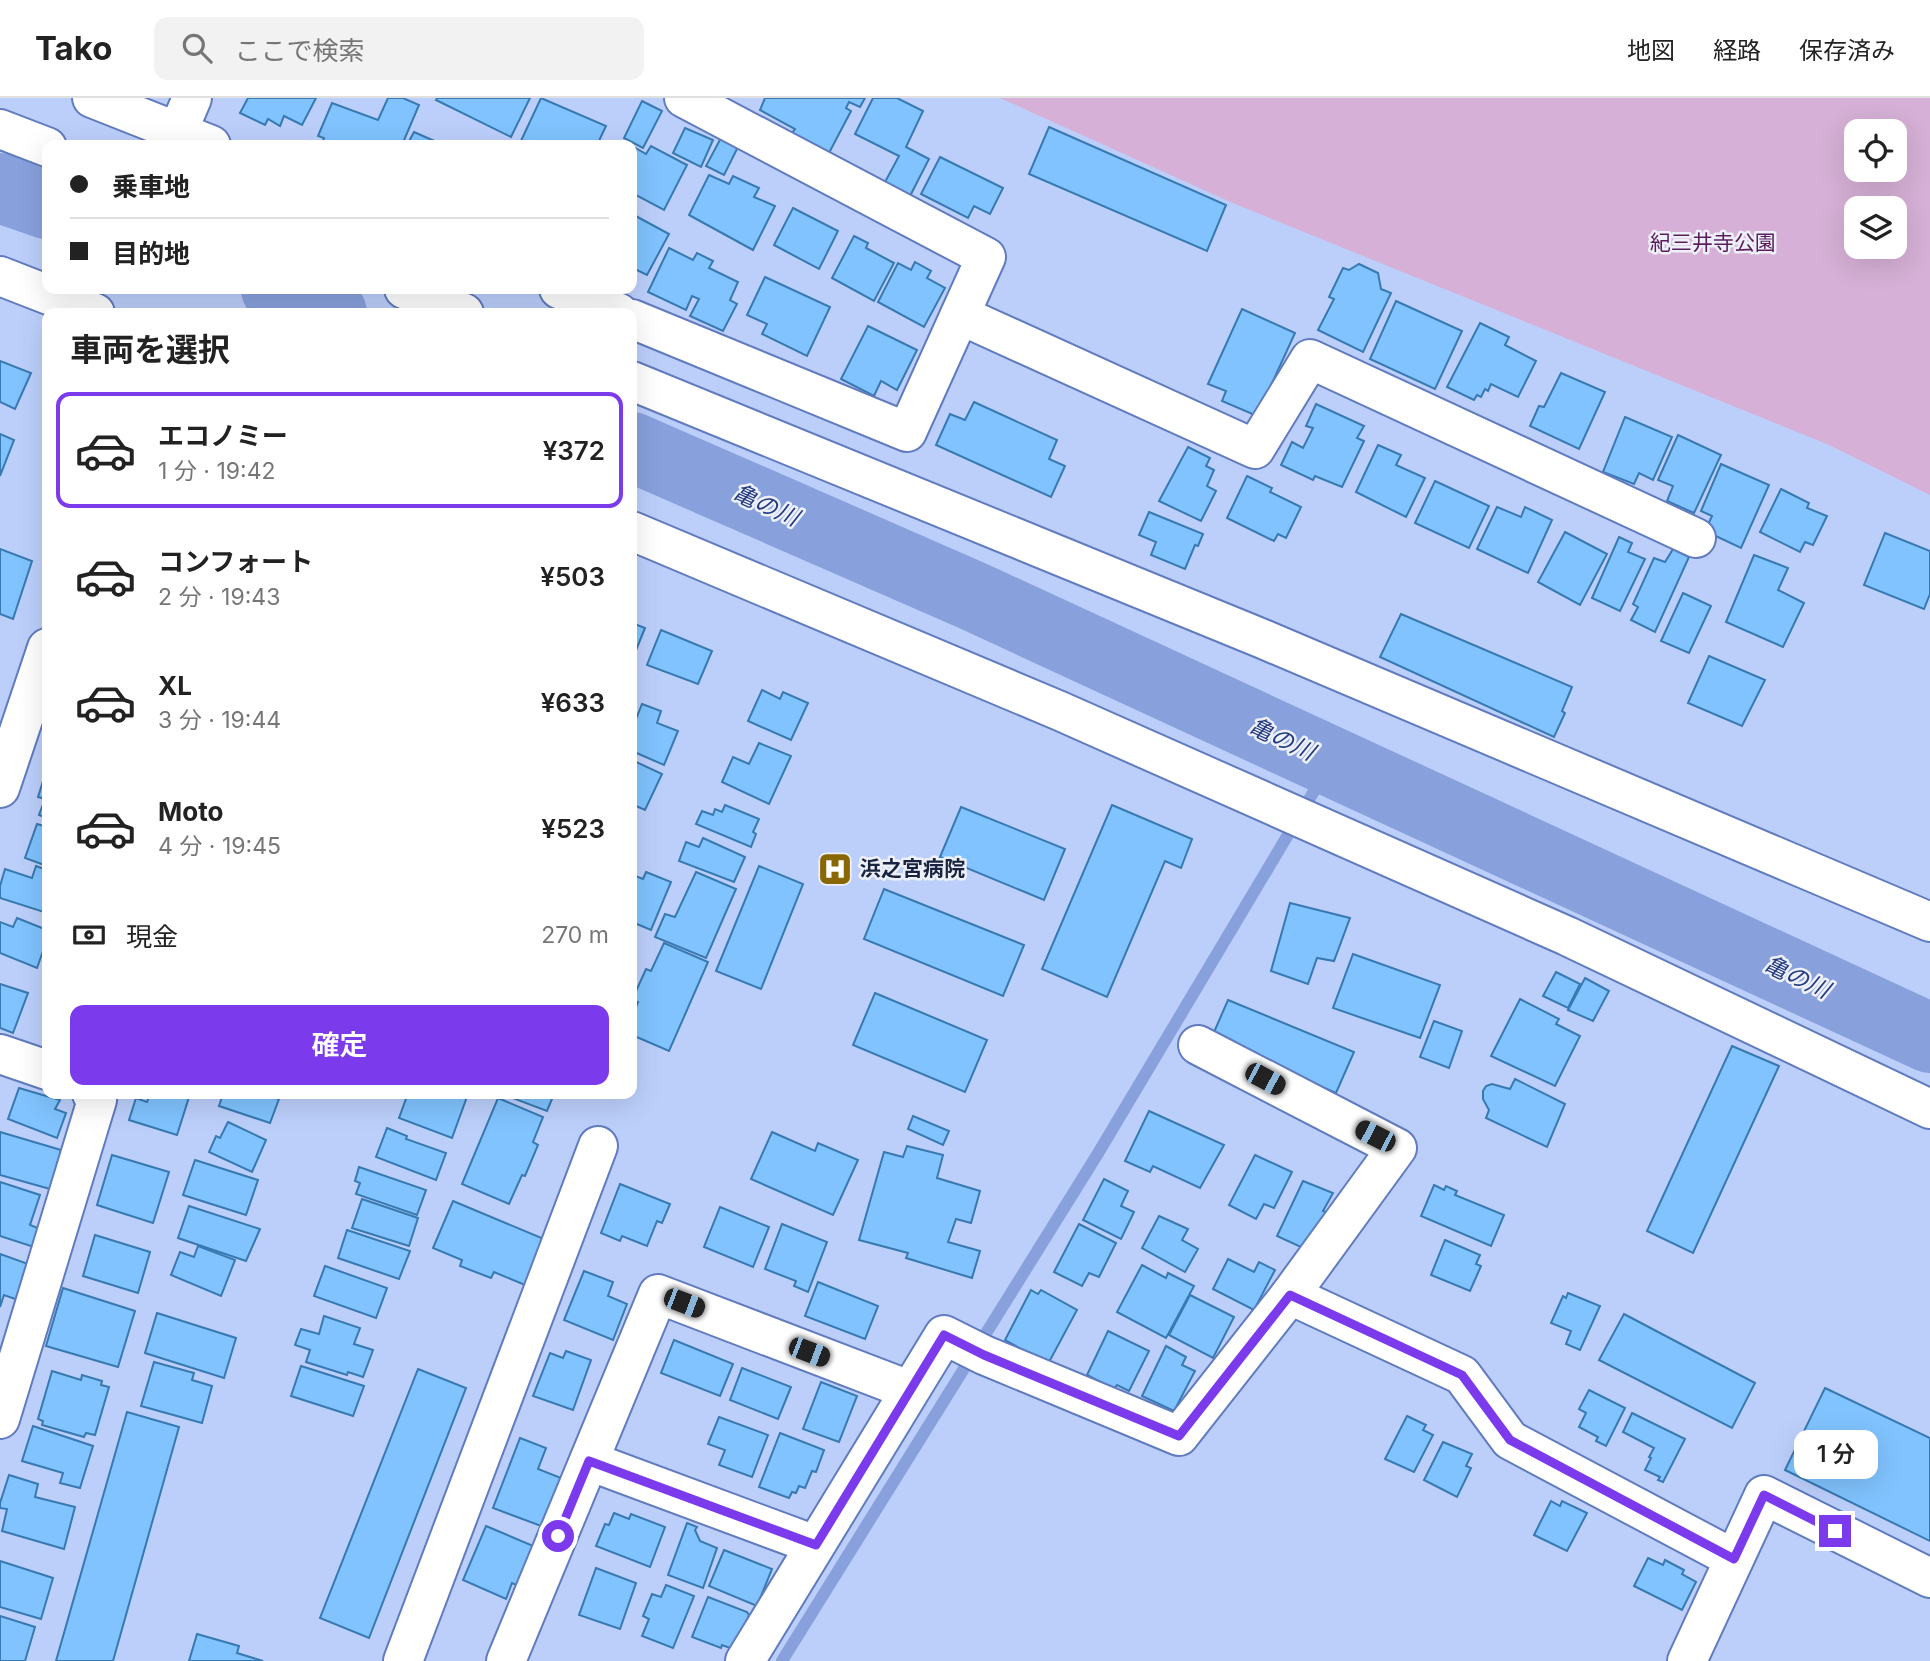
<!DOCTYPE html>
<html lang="ja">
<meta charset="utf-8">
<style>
:root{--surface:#fff;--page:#f2f2f2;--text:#222;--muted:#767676;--line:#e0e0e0;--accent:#7c3aed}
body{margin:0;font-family:Inter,"Noto Sans JP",sans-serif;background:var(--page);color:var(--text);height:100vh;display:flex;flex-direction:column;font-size:26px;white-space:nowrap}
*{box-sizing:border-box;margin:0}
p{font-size:23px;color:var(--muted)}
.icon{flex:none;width:38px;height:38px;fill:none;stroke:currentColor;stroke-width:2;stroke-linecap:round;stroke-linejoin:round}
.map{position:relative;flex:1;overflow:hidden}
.side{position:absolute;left:42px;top:210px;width:595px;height:791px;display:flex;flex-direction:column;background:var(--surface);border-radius:14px;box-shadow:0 7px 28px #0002}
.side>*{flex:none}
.banner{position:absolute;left:42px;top:42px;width:595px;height:154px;border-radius:14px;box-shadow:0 7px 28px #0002;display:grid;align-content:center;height:154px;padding:0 28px;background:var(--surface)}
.buttons{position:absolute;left:1844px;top:21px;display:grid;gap:14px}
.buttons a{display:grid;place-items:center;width:63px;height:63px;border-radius:14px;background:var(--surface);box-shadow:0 7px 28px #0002;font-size:35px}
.end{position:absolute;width:32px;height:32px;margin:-16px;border:9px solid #7c3aed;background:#fff;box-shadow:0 0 0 4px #fff}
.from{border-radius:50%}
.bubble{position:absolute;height:49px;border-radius:14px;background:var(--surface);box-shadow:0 7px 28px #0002;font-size:23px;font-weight:600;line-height:49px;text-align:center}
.car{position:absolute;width:21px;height:42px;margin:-21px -10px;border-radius:9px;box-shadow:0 0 5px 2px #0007;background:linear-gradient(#222 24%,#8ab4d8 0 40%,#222 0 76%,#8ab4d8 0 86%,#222 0)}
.banner b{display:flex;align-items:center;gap:24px;height:66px;font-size:26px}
.banner b+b{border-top:2px solid var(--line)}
.banner i{width:18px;height:18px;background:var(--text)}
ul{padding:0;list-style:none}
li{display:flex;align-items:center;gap:21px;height:116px;margin:0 14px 10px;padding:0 14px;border:4px solid transparent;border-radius:14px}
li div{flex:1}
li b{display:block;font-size:26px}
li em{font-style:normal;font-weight:600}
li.active{border-color:var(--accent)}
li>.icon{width:63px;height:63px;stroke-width:1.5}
h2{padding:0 28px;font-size:32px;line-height:84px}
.pay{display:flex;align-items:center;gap:18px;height:77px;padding:0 28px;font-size:26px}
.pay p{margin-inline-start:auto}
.button{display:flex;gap:14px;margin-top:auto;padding:14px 28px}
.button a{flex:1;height:80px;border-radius:14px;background:var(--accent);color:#fff;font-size:28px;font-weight:600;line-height:80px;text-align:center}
header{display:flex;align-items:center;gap:42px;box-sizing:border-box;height:98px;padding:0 35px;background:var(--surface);border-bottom:2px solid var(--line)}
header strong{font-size:33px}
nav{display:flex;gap:38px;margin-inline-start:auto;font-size:24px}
.search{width:490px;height:63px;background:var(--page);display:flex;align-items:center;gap:18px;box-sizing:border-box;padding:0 24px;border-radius:14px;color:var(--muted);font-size:26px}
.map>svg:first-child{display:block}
</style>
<header>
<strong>Tako</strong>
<div class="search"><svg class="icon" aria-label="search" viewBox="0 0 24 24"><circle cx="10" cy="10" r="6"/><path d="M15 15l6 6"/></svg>ここで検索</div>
<nav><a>地図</a><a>経路</a><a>保存済み</a></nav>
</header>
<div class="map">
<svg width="1930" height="1563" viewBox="0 0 1930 1563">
<rect width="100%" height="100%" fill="#bccffb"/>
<path fill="#d6b0d6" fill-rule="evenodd" d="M1000,0H1930V397L1829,347L1235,106ZM1857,33H1895V72H1857ZM1857,110H1895V149H1857Z"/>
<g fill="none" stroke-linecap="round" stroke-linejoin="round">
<path stroke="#88a1dd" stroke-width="12" d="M782,1563L1097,1057L1332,663"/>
<g stroke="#88a1dd" stroke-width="70">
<path d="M0,90L47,106"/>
<path d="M276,191L332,215"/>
<path d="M632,349L973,498L1930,940"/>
</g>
</g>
<g fill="#80c3fe" stroke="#3779b0" stroke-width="2">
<path d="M248,0H316L302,27L284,18L280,28L268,21L265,27L240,15Z"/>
<path d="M388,0H403L419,7L402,47H321L324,40L318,38L332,5L378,22Z"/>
<path d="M437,0H530L511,39L436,2Z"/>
<path d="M541,0L606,28L597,47H526L520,45Z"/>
<path d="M765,0H865L860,9L849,4L846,10L851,13L829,55L792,35L795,31L760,12Z"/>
<path d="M873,0H897L923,13L906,49L929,61L910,98L885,84L899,58L855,36Z"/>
<path d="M642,3L662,13L643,50L624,40Z"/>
<path d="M1049,29L1226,107L1207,153L1029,76Z"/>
<path d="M685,30L713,42L701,69L673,55Z"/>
<path d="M414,34L439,45L438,47H407Z"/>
<path d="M722,38L739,47L724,77L706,68Z"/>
<path d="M632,48L646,56L651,48L687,67L664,112L632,95Z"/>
<path d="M940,59L1003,90L990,116L974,108L968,120L921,96Z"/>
<path d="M709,77L729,86L733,78L759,90L754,99L775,108L753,152L689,117Z"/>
<path d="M793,110L838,133L819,171L774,147Z"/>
<path d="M632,116L669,136L647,177L635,171L632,177Z"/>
<path d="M854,138L868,145L866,150L894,165L874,203L832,180Z"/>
<path d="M669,150L693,162L697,155L713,163L709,170L738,184L730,202L737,206L723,233L690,218L699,201L692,198L686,212L648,194Z"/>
<path d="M915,164L931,173L927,180L945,190L924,229L878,204L898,165L911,172Z"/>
<path d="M1359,166L1378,175L1381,191L1391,195L1363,254L1318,232L1334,201L1329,199L1343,170L1349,172Z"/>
<path d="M765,179L830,209L807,258L762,236L767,226L747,217Z"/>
<path d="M1396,203L1462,233L1435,291L1370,261Z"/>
<path d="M1242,211L1295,235L1257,318L1222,303L1226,293L1208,286Z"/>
<path d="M1480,225L1509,239L1505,247L1536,263L1518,299L1491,286L1488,293L1485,291L1481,299L1477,297L1474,302L1447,289Z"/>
<path d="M868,228L917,252L897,292L881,283L874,298L841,281Z"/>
<path d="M0,263L31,275L15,311L0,304Z"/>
<path d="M1561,275L1605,294L1579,351L1530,328L1539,308L1544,309Z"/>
<path d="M974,304L1057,342L1049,361L1065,368L1051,399L936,347L950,316L965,322Z"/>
<path d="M1316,306L1364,328L1357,340L1364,343L1342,389L1315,378L1313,382L1281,367L1292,344L1303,350L1313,330L1306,328Z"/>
<path d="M1625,319L1672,339L1653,382L1639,375L1634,386L1603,374Z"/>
<path d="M0,336L14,342L0,378Z"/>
<path d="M1678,337L1721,357L1694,415L1667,403L1673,388L1658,382Z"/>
<path d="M1378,347L1401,357L1396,367L1425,380L1406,419L1356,394Z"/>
<path d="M1188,349L1210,360L1206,368L1214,372L1207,388L1216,393L1201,423L1159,403Z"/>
<path d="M1721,366L1769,387L1741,450L1705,433L1712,418L1701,413Z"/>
<path d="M1247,378L1272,390L1270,394L1301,409L1286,440L1278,436L1274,443L1227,420Z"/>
<path d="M1435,383L1489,408L1469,450L1415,425Z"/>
<path d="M1781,391L1809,405L1807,410L1827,418L1813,447L1805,444L1800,454L1760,434Z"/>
<path d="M1497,409L1521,419L1525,409L1552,422L1528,475L1477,451Z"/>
<path d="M1149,414L1203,436L1198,448L1195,447L1185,471L1151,457L1156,444L1139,437Z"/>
<path d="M1565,434L1607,456L1580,507L1538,484Z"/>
<path d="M1885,435L1930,453V496L1924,511L1864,487Z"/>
<path d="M1619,439L1632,445L1628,454L1645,461L1620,513L1592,500Z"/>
<path d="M0,451L32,463L13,521L0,516Z"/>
<path d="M1673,451L1689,459L1655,534L1631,522L1638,509L1633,506L1654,460L1665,464Z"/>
<path d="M1754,457L1788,470L1778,492L1804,505L1783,549L1726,524Z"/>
<path d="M1683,495L1711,508L1689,555L1661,543Z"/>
<path d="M1401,516L1572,589L1562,613L1565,615L1554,639L1380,559Z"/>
<path d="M632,525L645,530L632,562Z"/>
<path d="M661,532L712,553L698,586L647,567Z"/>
<path d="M1709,558L1765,582L1742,628L1688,605Z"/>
<path d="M762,592L780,601L783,594L808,605L791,642L748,623Z"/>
<path d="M642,606L661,613L657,625L678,633L664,667L632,653V631Z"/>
<path d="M759,645L791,658L769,706L722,684L733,659L749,666Z"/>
<path d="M632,662L662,676L645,712L634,707L632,712Z"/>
<path d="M44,680L47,681V720L39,717L45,701L38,699Z"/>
<path d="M725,707L759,721L753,734L756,736L751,749L696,726L702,713L713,717L715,711L722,714Z"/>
<path d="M1112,707L1192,741L1181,770L1165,763L1107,899L1042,871Z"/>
<path d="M961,709L1065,751L1044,802L940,759Z"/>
<path d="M37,726L47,729V768L25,760Z"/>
<path d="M703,740L745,759L734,784L679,763L686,744L699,749Z"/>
<path d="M36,768L47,772V815L0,800V788L5,771L32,780Z"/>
<path d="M759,768L803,786L761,891L716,873Z"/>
<path d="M646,774L671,784L651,832L632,824V780L633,777L643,781Z"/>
<path d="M696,774L736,791L706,860L655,839L665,816L675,819Z"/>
<path d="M884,791L1024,847L1003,898L864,841Z"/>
<path d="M1290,805L1350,820L1334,863L1317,860L1308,886L1271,873Z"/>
<path d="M17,820L47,832V842L37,870L0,855V824L13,829Z"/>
<path d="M664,845L708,864L669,953L632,937V919L638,904L632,902L646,871L651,873Z"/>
<path d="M1353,856L1440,887L1420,940L1333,910Z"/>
<path d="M1556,874L1580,886L1568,910L1543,898Z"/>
<path d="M1585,880L1609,893L1593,923L1568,912Z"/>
<path d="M0,886L28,895L13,935L0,930Z"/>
<path d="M875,895L987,942L965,994L853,947Z"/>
<path d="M1520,901L1559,921L1556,926L1580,938L1555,988L1491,958Z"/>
<path d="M1228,902L1354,954L1336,995L1211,941Z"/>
<path d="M1434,923L1462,933L1449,970L1420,959Z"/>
<path d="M1732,948L1779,968L1693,1155L1647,1133Z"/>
<path d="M1515,981L1565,1006L1547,1049L1486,1020L1489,1012L1483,1001V993L1486,988L1492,986L1510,991Z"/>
<path d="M19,990L60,1002L55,1011L66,1015L57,1040L8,1021Z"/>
<path d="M150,996H190L177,1037L129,1022L136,1000L147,1004Z"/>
<path d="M223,996H262L279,1001L270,1025L219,1008Z"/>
<path d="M400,996H468L452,1040L399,1020L407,998Z"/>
<path d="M502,996H554L547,1013Z"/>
<path d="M498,1000L543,1019L533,1044L538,1047L525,1078L522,1077L509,1106L462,1086Z"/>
<path d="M1149,1013L1224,1047L1200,1090L1153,1068L1150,1074L1125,1063Z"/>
<path d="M913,1018L949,1033L943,1047L908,1031Z"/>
<path d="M228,1024L266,1042L252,1074L209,1054L216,1038L220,1040Z"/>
<path d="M387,1030L407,1038L406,1041L446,1055L436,1082L376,1059Z"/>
<path d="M0,1034L61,1052L50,1091L0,1077Z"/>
<path d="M772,1034L815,1053L818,1045L858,1062L833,1117L751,1081Z"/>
<path d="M907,1048L943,1057L937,1080L980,1093L971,1125L956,1121L948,1144L980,1153L972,1180L906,1160L908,1155L859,1142L884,1054L903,1059Z"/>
<path d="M112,1057L169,1074L153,1125L97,1107Z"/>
<path d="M1255,1057L1292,1074L1274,1110L1264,1106L1256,1121L1229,1107Z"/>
<path d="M195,1062L258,1082L246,1117L183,1097Z"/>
<path d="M359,1069L426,1092L417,1117L356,1096L360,1085L355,1083Z"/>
<path d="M1104,1081L1128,1093L1121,1108L1134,1114L1121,1141L1083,1122Z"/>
<path d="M1303,1083L1333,1095L1323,1113L1333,1117L1320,1140L1310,1136L1303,1150L1277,1138Z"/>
<path d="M0,1084L40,1097L30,1127L43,1132L37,1150L0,1138Z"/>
<path d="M620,1086L670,1106L662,1125L657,1123L647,1148L622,1138L620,1143L601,1135Z"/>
<path d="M1434,1087L1444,1092L1446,1088L1457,1093L1455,1097L1504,1117L1491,1148L1421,1118Z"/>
<path d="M362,1101L418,1120L409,1148L352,1130Z"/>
<path d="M453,1103L544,1141L525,1187L494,1174L491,1180L460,1168L462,1162L433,1150Z"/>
<path d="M189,1108L260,1131L246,1163L178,1140Z"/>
<path d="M720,1109L769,1129L753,1169L704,1149Z"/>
<path d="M1159,1118L1188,1131L1182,1142L1198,1151L1185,1174L1142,1150Z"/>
<path d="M782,1126L827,1144L808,1194L794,1188L796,1183L765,1171Z"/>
<path d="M1079,1126L1116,1145L1099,1179L1089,1175L1082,1188L1054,1174Z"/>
<path d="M347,1132L410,1153L399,1181L338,1160Z"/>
<path d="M95,1137L150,1154L138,1195L83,1178Z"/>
<path d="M1445,1142L1480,1157L1476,1166L1481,1168L1470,1193L1431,1177Z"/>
<path d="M198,1148L235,1162L221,1198L171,1177L180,1154L194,1159Z"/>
<path d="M0,1156L31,1167L18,1202L4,1197L0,1209Z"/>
<path d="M1228,1161L1254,1174L1259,1164L1275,1172L1254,1212L1213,1191Z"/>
<path d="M1142,1167L1166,1180L1168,1175L1194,1188L1166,1240L1117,1214Z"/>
<path d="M325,1168L387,1190L376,1220L314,1198Z"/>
<path d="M584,1173L613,1184L608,1198L627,1206L613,1242L564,1222Z"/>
<path d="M818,1184L878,1208L865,1241L805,1218Z"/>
<path d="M63,1190L135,1213L118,1269L46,1248Z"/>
<path d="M1031,1192L1038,1196L1041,1192L1077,1212L1048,1266L1005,1242Z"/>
<path d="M1568,1195L1600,1208L1580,1252L1566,1246L1571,1233L1551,1225L1563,1198L1566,1200Z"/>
<path d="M1190,1197L1234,1219L1213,1260L1169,1237Z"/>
<path d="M157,1215L236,1240L224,1280L145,1255Z"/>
<path d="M1624,1216L1755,1285L1732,1330L1599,1262Z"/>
<path d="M324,1218L360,1230L354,1246L373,1252L363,1279L348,1274L347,1277L306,1264L310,1252L295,1247L301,1231L319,1236Z"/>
<path d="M1108,1233L1149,1253L1129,1293L1117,1287L1114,1291L1087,1277Z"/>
<path d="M674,1242L733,1266L720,1298L661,1275Z"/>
<path d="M1166,1248L1186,1259L1182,1267L1195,1273L1174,1313L1142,1298Z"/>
<path d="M566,1253L591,1262L573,1312L533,1298L550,1255L563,1260Z"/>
<path d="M154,1264L194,1275L192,1282L212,1288L202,1325L141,1308Z"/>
<path d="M301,1268L364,1288L353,1318L291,1298Z"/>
<path d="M742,1270L791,1289L778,1321L730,1302Z"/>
<path d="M418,1271L466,1290L369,1540L320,1520Z"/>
<path d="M52,1273L81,1282L82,1277L102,1283L101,1287L109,1289L95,1337L86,1335L84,1339L42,1327L43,1323L38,1321Z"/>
<path d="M821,1284L857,1298L839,1344L803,1331Z"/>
<path d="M1825,1290L1930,1340V1443L1785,1372Z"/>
<path d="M1589,1292L1625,1310L1606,1348L1596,1343L1598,1339L1579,1329L1586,1315L1579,1311Z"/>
<path d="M127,1314L179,1329L113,1563H56Z"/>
<path d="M1632,1315L1685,1341L1663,1384L1658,1382L1660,1379L1645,1372L1651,1360L1649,1359L1654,1350L1623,1334Z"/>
<path d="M1407,1318L1426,1327L1423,1332L1433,1337L1414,1374L1385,1361Z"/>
<path d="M719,1319L768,1337L752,1379L719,1367L725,1352L708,1346Z"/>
<path d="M33,1328L93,1348L80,1390L60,1385L63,1375L22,1363Z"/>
<path d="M780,1335L824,1352L816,1374L812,1373L805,1390L799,1388L796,1395L792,1394L789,1400L759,1389Z"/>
<path d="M520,1340L546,1350L538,1371L571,1384L552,1432L493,1410Z"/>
<path d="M1443,1344L1472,1356L1466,1368L1471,1370L1457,1399L1424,1382Z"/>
<path d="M9,1377L38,1386L35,1399L75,1409L64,1451L2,1433L7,1411L0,1410V1405Z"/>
<path d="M1551,1403L1560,1408L1562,1403L1587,1415L1567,1453L1534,1437Z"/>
<path d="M614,1415L629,1421L631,1416L665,1429L650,1469L596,1448L605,1426L609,1427Z"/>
<path d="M687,1425L697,1429L695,1432L700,1443L717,1450L703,1490L668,1477Z"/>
<path d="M486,1428L538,1450L521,1489L512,1485L506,1501L463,1482Z"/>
<path d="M724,1452L772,1471L757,1508L709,1488Z"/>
<path d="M1648,1460L1663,1467L1665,1462L1684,1472L1682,1476L1696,1484L1682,1512L1634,1488Z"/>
<path d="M0,1463L53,1480L41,1521L0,1509Z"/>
<path d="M596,1470L636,1485L620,1531L579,1517Z"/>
<path d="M666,1487L694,1498L673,1550L642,1538L649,1521L643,1518L652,1496L661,1499Z"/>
<path d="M708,1499L747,1514L749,1517L738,1545L733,1551L722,1547L721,1550L692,1539Z"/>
<path d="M0,1518L35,1529L25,1563H0Z"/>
<path d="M197,1536L239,1548L237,1555L263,1563H189Z"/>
</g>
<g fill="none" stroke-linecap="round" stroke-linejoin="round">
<g stroke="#607bbf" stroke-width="42">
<g id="minor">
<path d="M92,0L211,47"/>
<path d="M0,31L47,49"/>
<path d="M178,33L192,0"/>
<path d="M0,178L95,215"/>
<path d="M404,191L464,215"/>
<path d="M559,191L619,215"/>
<path d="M960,217L1255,351L1310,261L1696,440"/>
<path d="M632,221L907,334L986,159L684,0"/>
<path d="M632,283L1263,541L1930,824"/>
<path d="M632,433L1060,613L1567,838L1930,1011"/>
<path d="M0,690L47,550"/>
<path d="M0,956L47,972"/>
<path d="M1290,1197L1462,1277L1510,1342L1734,1461"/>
<path d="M0,1321L97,1002L92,996"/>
<path d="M589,1363L815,1447"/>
<path d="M403,1563L598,1048"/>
<path d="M506,1563L658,1196L909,1292"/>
<path d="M745,1563L944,1237L984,1257L1179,1338L1290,1197L1397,1050L1198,947"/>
<path d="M1687,1563L1764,1397L1930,1480"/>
</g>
</g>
<use href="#minor" stroke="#fff" stroke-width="38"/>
</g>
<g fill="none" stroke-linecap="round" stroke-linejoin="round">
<path stroke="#7c3aed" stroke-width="9" d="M558,1438L589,1363L816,1447L944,1237L984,1257L1179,1338L1290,1197L1462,1277L1510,1342L1734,1461L1764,1397L1835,1433"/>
</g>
<defs>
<g id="hospital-square" transform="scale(1.75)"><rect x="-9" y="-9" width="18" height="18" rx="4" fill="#886704" stroke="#edf0f8"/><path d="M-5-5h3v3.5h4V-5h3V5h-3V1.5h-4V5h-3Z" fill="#fff"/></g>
</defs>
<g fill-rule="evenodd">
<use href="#hospital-square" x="835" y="771"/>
</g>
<g text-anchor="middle" stroke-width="5" stroke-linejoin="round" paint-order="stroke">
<g font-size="21" fill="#5a1d5c" stroke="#edf0f8">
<text x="1713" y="152">紀三井寺公園</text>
</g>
<g font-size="21" font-weight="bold" fill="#18233f" stroke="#edf0f8" text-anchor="start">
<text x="860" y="778">浜之宮病院</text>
</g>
<g font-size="23" font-style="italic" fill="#233b81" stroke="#edf0f8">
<text transform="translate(766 407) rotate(24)" y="8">亀の川</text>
<text transform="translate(1282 641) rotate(25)" y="8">亀の川</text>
<text transform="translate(1797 879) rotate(25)" y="8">亀の川</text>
</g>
</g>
</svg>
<div class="buttons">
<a><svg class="icon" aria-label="locate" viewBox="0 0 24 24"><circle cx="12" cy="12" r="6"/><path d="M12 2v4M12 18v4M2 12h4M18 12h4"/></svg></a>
<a><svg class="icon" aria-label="layers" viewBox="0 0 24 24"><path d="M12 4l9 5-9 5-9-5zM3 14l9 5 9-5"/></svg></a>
</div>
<i class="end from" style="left:558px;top:1438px"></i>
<i class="end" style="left:1835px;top:1433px"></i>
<div class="bubble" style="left:1794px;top:1332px;width:84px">1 分</div>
<i class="car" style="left:1265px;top:981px;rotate:118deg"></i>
<i class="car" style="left:1375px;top:1038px;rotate:297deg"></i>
<i class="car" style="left:684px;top:1205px;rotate:111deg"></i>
<i class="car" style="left:809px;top:1254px;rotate:111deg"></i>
<div class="banner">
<b><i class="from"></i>乗車地</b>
<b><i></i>目的地</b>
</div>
<section class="side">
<h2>車両を選択</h2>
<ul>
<li class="active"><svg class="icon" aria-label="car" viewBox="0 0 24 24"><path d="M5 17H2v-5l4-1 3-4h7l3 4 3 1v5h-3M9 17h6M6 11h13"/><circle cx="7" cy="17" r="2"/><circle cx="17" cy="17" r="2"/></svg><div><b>エコノミー</b><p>1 分 · 19:42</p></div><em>¥372</em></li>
<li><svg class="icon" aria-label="car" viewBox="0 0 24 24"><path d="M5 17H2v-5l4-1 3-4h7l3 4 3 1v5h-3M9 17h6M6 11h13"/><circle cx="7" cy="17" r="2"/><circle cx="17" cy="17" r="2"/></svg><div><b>コンフォート</b><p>2 分 · 19:43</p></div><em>¥503</em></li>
<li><svg class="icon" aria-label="car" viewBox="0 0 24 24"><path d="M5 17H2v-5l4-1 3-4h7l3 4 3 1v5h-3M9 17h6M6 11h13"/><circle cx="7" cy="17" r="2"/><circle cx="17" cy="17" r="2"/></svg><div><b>XL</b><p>3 分 · 19:44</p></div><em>¥633</em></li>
<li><svg class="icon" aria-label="car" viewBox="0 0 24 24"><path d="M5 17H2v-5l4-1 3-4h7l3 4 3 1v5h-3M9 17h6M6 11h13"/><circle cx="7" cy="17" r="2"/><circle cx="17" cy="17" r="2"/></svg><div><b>Moto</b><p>4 分 · 19:45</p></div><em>¥523</em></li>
</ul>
<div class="pay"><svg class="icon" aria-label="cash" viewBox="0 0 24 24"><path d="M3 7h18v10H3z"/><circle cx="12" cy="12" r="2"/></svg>現金<p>270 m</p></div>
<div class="button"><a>確定</a></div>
</section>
</div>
